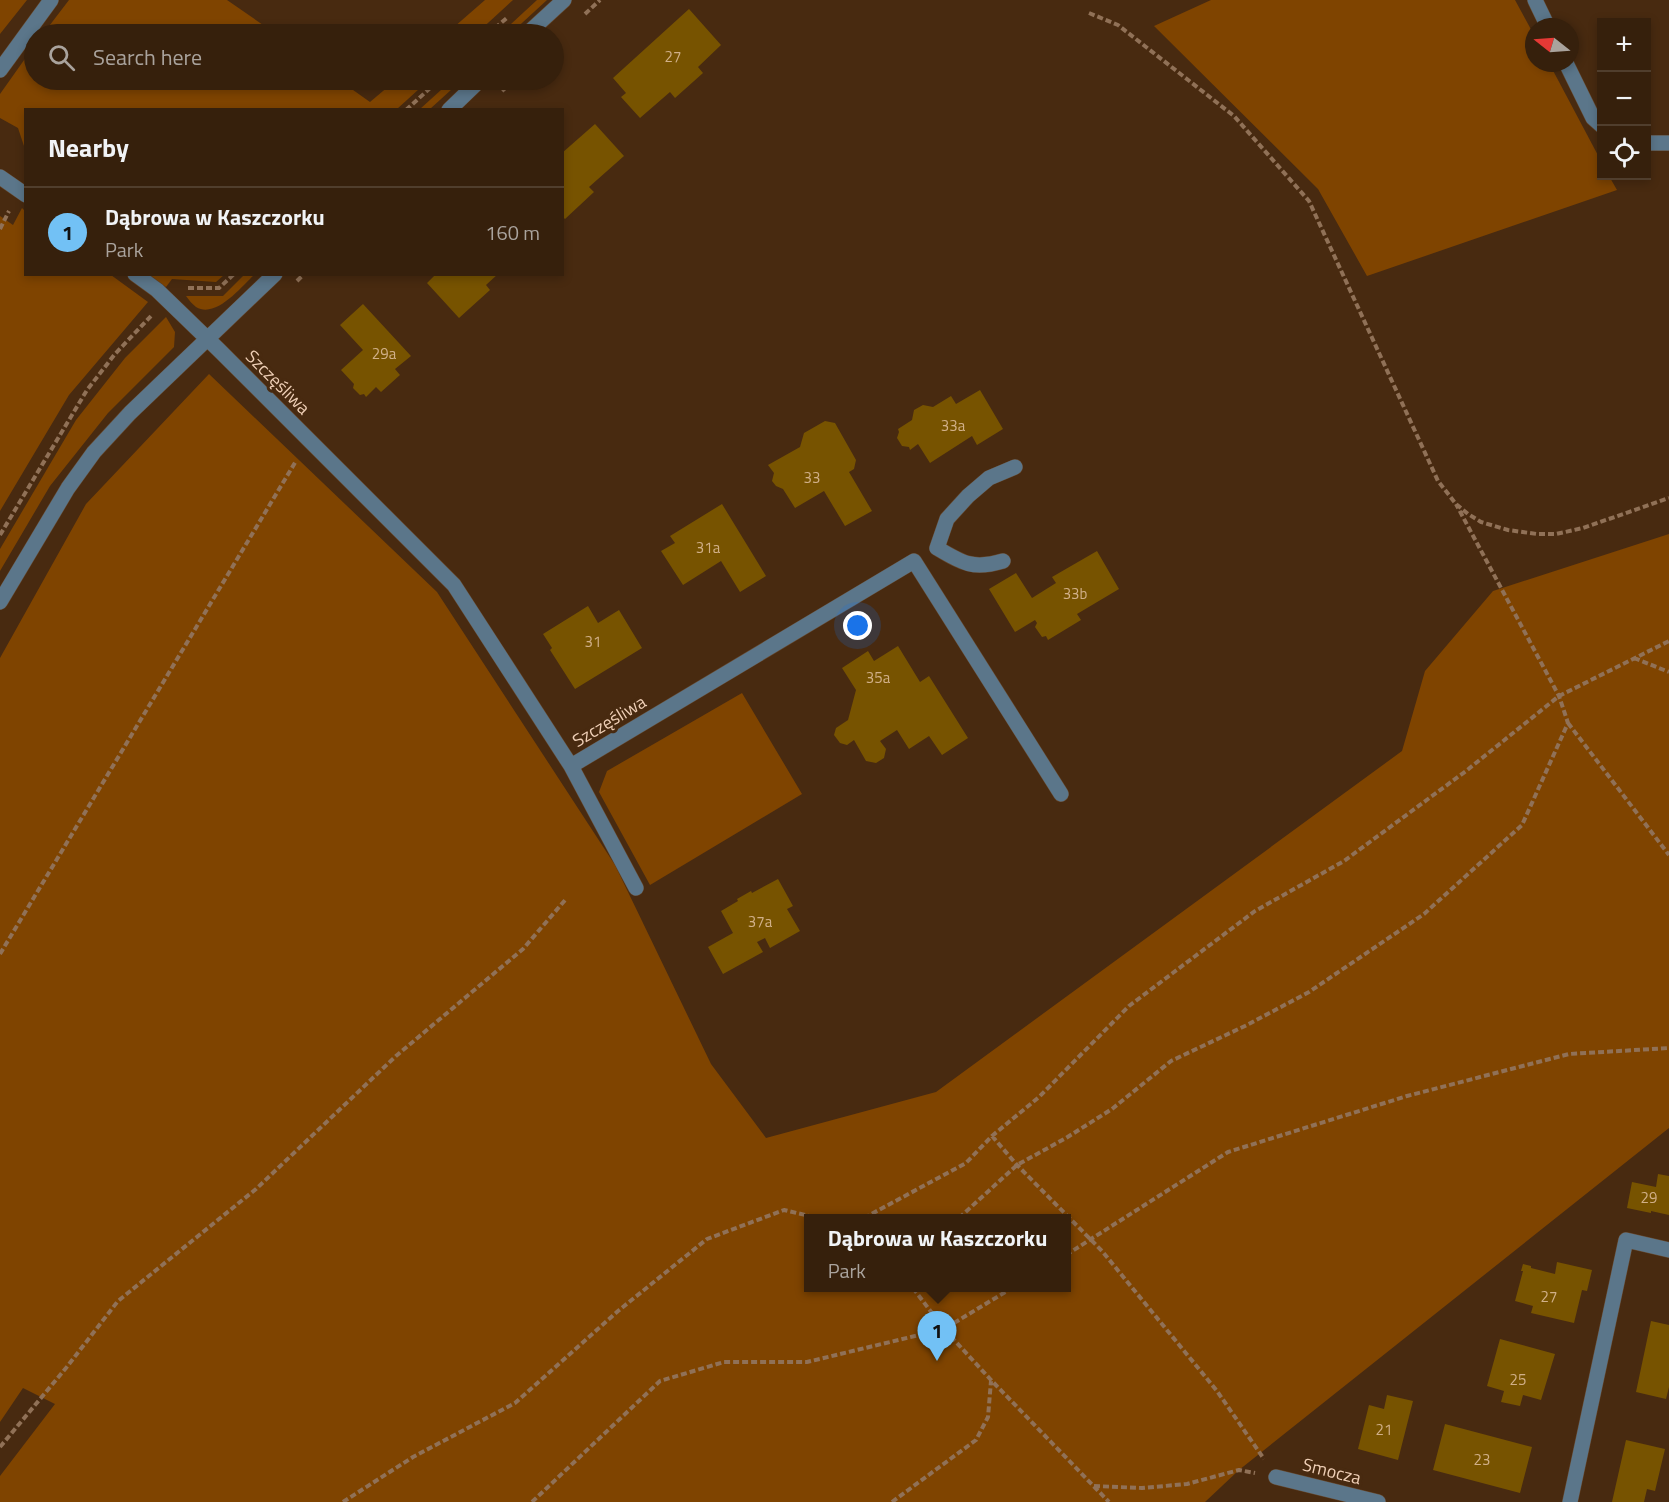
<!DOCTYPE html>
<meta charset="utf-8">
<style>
:root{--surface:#36200c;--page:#412d1a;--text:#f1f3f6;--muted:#aaa39d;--line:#503e2d;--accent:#72c1f5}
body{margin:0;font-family:"Titillium Web",sans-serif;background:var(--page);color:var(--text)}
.controls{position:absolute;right:18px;top:18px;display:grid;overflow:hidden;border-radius:0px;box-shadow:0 3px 9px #0003}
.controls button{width:54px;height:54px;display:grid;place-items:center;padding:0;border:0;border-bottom:2px solid var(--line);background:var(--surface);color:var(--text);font:30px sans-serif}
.compass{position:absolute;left:1525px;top:18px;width:54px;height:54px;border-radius:50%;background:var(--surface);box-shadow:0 3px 9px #0003;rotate:287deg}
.you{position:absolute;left:858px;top:626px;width:21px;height:21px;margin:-15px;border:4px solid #fff;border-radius:50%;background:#1a73e8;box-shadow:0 0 0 9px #1a73e833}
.badge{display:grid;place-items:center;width:39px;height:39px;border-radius:50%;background:var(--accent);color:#111;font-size:20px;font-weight:700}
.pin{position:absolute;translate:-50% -50px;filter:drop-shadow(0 2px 3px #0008)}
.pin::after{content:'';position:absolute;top:32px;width:21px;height:18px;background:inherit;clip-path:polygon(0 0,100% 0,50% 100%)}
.popup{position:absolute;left:804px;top:1214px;width:267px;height:78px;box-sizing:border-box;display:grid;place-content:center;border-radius:0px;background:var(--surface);filter:drop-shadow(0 2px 4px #0005);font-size:20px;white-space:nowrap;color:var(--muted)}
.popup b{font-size:22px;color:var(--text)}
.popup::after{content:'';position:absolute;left:50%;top:100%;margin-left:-12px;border:12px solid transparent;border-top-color:var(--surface)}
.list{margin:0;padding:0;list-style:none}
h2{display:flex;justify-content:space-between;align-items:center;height:78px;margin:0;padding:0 24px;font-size:26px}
h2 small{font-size:20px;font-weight:400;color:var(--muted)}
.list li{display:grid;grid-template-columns:39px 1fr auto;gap:18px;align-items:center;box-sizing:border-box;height:90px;padding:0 24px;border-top:2px solid var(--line)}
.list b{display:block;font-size:22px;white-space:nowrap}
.list p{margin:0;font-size:20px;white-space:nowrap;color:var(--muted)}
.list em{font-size:20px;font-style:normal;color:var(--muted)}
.icon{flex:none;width:33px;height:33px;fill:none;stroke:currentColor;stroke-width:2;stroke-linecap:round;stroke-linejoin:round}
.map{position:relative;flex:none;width:1669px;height:1502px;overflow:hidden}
.search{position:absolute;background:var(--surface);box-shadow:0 3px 9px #0003;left:24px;top:24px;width:540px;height:66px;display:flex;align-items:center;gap:15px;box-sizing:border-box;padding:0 21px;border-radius:33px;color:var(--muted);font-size:22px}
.panel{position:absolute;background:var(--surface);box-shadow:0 3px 9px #0003;left:24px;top:108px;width:540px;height:168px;border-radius:0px}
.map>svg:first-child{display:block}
.green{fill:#7f4400;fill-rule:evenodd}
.building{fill:#775300}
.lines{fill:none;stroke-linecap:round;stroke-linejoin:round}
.minor-casing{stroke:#66482e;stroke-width:16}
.path{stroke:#907157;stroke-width:4;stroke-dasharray:6 3;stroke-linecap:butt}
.minor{stroke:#5b768a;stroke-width:15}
.labels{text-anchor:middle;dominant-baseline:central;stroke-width:6;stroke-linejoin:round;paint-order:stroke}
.number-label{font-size:15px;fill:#d1b088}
.street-label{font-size:18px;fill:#efcfb6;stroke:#482a10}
</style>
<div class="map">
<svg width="1669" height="1502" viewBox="0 0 1669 1502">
<rect width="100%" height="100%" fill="#482a10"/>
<!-- green -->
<path class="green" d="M0,0H27L0,34Z
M69,0H227L276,34H43Z
M485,0H513L476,34H446Z
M537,0H547L510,34H500Z
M1211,0H1515L1534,35V63H1549L1601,161L1602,176H1609L1617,190L1367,276L1318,189L1154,26Z
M34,46V80H339L370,102L396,80H429L397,109L26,110L25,149L18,128L0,118V94Z
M452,80H462L430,109H420Z
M22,208L25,211L26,274L111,275L148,302L69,395L0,511V216L13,225Z
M150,275H224L216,282L172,279L166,287Z
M244,275H254C241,287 216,319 196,307C192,304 189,300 186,296H223Z
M166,317L175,332L174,347L108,413L50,486L0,571V549L76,420L125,358Z
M209,374L437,592L615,865L711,1064L766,1138L936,1092L1402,751L1425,671L1493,591L1669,534V1128L1239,1470L1205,1502H0V1476L55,1404L23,1388L0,1422V658L86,504ZM808,1218H1066V1288H808Z
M742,693L802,794L650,885L599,792L607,771Z"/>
<!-- building -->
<path class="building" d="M689,9L721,45L698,67L703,73L675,98L670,92L640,118L621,97L626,93L613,78Z
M595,124L624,156L589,187L594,192L565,219L562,216V153Z
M436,274H498L486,285L490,290L459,318L427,283Z
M363,304L411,356L395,369L400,375L381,392L376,387L366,397L364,394L360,395L353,388L354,384L341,370L363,350L340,325Z
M980,390L1003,429L977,445L972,436L930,463L918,444L910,450L909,447L902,446L897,438L899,432L898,429L912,420L914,410L923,405L933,407L951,396L956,404Z
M825,421L835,423L856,460L854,469L849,472L872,511L845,526L824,491L795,508L783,489L776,486L772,481L774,473L768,465L800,447L804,433Z
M722,504L766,576L740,592L721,561L683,585L661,551L675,543L670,536Z
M1097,551L1119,589L1077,614L1081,620L1048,640L1046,636L1042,637L1035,627L1037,623L1035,620L1015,632L989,589L1016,573L1032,598L1056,583L1052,577Z
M588,606L598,623L619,610L642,648L575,689L550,650L552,648L543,634Z
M898,646L920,682L929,676L968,738L942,755L929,736L909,749L897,730L880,741L886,749L884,758L876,763L866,761L854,740L847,745L840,743L834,735L836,728L848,720L856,690L842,668L868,651L874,661Z
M778,879L793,906L787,909L800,931L770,948L765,938L757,942L763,952L723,974L708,947L733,933L721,911L738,901L737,899L751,891L752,893Z
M1658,1174L1669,1176V1215L1651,1211V1213L1627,1208L1632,1182L1656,1187Z
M1557,1262L1592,1270L1587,1291L1582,1290L1574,1323L1531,1313L1533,1306L1515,1301L1523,1271H1521L1523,1264L1531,1266V1268L1555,1274Z
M1651,1321L1669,1325V1387L1666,1399L1636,1392Z
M1500,1339L1555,1354L1541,1400L1523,1395L1520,1406L1501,1402L1504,1391L1487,1386Z
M1387,1395L1413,1401L1398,1460L1358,1449L1369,1405L1384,1409Z
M1445,1424L1532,1447L1520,1493L1433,1470Z
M1626,1440L1665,1449L1655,1491L1647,1489L1644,1502H1612Z"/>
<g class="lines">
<!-- minor casing -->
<g class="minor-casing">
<path id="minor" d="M1535,0L1548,27
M527,34L564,0
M1566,63L1593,118L1602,126
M0,70L51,0
M449,110L480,80
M1646,143H1669
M0,177L26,195
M135,274L157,290L219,350L454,585L571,766L914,561L1061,794
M1003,561C973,570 962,563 937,548L947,519L968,496L989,478L1015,467
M0,602L68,488L94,452L130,413L275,274
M571,766L636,888
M1276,1477L1378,1502
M1570,1502L1626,1240L1669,1250"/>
</g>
<!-- path -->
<path class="path" d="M1089,13L1118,25L1234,116L1309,201L1438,481L1456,504L1468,514L1481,522L1508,530L1537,534H1556L1583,528L1669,498
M585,14L600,0
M488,34L508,17
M502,91L514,80
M406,110L439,80
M0,229L9,211
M297,281L304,274
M188,288H219L234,274
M0,535L87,390L115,354L151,316
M1634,658L1669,672
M1568,723L1669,855
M0,954L296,461
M992,1136L1017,1165L1102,1251L1217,1391L1264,1459
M864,1218L966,1163L992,1136L1039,1097L1129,1006L1255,911L1344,861L1466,771L1559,696L1669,641
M959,1218L1017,1165L1066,1138L1112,1109L1171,1061L1247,1025L1309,992L1424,914L1522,825L1568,723L1559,696L1456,504
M1066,1255L1228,1152L1407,1096L1569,1054L1669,1048
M913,1288L944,1329L1012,1288
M0,1447L66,1368L118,1301L256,1189L396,1056L523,949L566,899
M1094,1486L1142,1488L1187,1484L1239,1470L1255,1473
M343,1502L413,1457L515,1403L618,1311L707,1239L784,1210L818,1218
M532,1502L660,1381L724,1362H807L944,1329L991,1380L1109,1502
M892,1502L976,1440L988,1417L991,1381"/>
<!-- minor -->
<use href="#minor" class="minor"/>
</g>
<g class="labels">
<!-- number labels -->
<g class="number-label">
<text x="673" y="56">27</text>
<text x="384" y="353">29a</text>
<text x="953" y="425">33a</text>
<text x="812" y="477">33</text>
<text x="708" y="547">31a</text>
<text x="1075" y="593">33b</text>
<text x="593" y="641">31</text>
<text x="878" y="677">35a</text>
<text x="760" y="921">37a</text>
<text x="1649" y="1197">29</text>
<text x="1549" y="1296">27</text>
<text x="1518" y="1379">25</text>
<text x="1384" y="1429">21</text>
<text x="1482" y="1459">23</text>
</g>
<!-- street labels -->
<g class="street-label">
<text transform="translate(278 382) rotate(45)">Szczęśliwa</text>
<text transform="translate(609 721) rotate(-31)">Szczęśliwa</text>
<text transform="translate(1332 1471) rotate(14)">Smocza</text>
</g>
</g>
</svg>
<div class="controls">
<button>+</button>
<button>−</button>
<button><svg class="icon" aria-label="locate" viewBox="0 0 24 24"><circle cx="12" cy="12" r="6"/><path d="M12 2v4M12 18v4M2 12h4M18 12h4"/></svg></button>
</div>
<svg class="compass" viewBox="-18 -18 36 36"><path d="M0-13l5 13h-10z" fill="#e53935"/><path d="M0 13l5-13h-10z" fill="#aaa39d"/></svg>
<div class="you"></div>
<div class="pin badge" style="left:937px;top:1361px">1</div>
<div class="popup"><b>Dąbrowa w Kaszczorku</b>Park</div>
<div class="search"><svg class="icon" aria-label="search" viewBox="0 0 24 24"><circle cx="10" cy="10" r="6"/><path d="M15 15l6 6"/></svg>Search here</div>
<section class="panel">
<h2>Nearby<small></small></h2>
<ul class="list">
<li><span class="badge">1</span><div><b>Dąbrowa w Kaszczorku</b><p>Park</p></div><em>160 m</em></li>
</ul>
</section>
</div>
